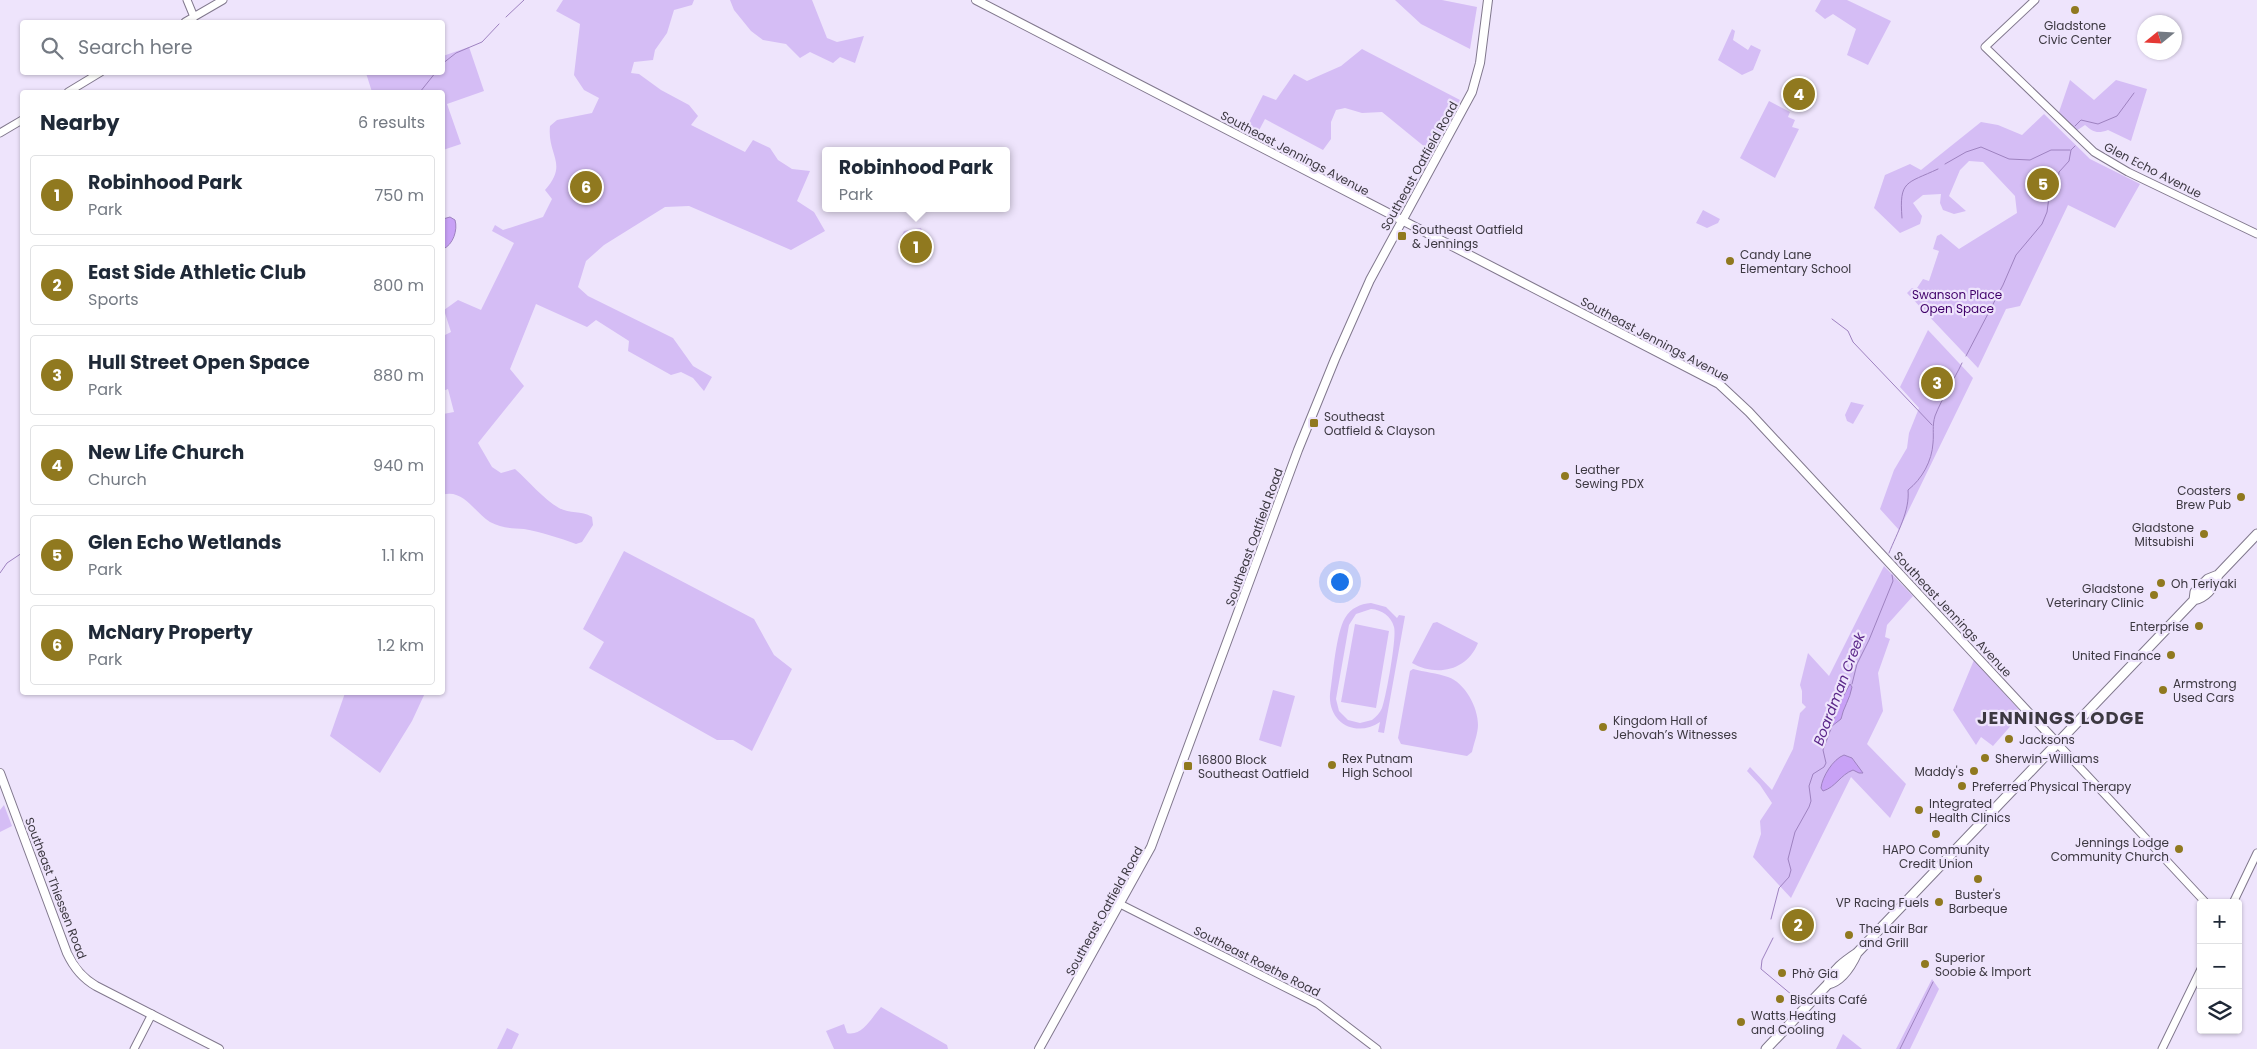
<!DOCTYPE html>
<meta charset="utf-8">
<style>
:root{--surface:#fff;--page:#f2f2f3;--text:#1f2937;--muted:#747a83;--line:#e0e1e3;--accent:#90791f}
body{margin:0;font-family:Poppins,sans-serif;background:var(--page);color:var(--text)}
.controls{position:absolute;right:15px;bottom:15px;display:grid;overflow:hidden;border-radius:5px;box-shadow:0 1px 4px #0004}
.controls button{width:45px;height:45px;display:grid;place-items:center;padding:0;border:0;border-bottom:1px solid var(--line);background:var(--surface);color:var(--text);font:25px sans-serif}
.compass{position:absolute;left:2137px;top:15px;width:45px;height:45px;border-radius:50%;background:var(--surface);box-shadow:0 1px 4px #0004;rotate:252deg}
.you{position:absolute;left:1339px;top:581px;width:18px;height:18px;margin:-12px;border:4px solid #fff;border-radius:50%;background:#1a73e8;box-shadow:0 0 0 8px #1a73e833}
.badge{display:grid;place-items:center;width:32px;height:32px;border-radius:50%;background:var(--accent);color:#fff;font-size:16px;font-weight:700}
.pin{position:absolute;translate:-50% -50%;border:2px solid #fff;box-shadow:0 1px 5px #0006}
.popup{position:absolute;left:822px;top:147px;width:188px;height:65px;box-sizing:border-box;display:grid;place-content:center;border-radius:5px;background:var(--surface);filter:drop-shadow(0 1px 4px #0005);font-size:16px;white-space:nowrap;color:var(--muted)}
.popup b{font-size:19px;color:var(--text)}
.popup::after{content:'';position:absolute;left:50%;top:100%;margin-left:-10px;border:10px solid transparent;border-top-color:var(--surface)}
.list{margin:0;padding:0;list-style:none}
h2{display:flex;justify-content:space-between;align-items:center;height:65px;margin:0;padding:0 20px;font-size:21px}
h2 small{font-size:16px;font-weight:400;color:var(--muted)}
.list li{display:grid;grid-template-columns:32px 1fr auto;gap:15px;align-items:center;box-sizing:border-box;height:80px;margin:0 10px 10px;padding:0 10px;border:1px solid var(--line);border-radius:5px}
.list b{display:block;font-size:19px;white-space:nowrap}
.list p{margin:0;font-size:16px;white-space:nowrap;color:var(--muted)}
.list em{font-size:16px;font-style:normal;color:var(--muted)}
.icon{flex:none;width:28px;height:28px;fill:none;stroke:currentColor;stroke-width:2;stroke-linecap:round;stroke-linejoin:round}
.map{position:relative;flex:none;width:2257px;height:1049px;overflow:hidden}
.search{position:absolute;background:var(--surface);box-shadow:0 1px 4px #0004;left:20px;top:20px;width:425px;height:55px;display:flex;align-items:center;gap:12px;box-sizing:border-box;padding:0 18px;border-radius:5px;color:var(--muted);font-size:19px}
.panel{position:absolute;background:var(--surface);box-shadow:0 1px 4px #0004;left:20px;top:90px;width:425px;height:605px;border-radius:5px}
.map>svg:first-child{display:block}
.green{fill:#d5bdf5;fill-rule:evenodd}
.water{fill:#c8a1f6;stroke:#9e82c0}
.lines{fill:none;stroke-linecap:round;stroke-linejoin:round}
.stream{stroke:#9e82c0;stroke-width:1}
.tertiary-casing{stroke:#81788d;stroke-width:9}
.secondary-casing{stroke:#81788d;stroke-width:10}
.primary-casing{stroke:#81788d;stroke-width:11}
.tertiary{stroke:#fff;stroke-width:7}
.secondary{stroke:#fff;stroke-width:8}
.primary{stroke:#fff;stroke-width:9}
.poi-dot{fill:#90791f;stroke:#eee4fc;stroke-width:2}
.labels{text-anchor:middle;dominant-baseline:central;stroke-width:4.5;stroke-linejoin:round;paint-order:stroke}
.poi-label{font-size:12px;fill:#3c3841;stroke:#eee4fc;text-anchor:start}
.street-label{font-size:12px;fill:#3c3841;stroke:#eee4fc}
.park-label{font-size:12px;fill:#40006a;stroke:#eee4fc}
.water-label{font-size:14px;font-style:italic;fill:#5b2789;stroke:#eee4fc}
.district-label{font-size:18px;font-weight:bold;letter-spacing:1px;fill:#3c3841;stroke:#eee4fc}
</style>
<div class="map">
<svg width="2257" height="1049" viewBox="0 0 2257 1049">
<rect width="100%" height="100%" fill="#eee4fc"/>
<!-- green -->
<path class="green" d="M563,0H694L692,5L674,10L667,33L655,50L653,60L634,62L631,73L639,74L661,90L689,105L698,116L691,125L745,152L753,140L770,148L778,160L792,169L810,171L797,201L814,212L825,231L791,250L689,206L665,207L604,245L586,261L578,287L588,296L673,338L693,366L712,377L704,391L693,378L681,372L671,375L628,351L629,341L596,320L587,327L536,304L510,369L524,386L478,443L492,467L501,473L515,469C529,481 543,499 559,508C570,514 581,510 592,517L593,525L582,542L576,544C560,538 541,532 524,529C511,528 501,528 490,522C474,512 463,488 442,495L443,414L454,412L448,389L443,391V336L451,332L444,310L458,300L481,310L514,243L492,231L495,225L503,230L543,217L552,199L545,190C569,163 547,156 550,126L557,120L592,113L599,98L584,90L574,75L580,24L556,11Z
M730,0H812L827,38L837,42L864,36L855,63L840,57L833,63L810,52L800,58L786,44L763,40L751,31L734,10Z
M1395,0H1442L1477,7L1470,49L1421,24Z
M1821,0H1847L1891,21L1868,65L1847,55L1856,29L1833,14L1825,19L1815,11Z
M1732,29L1735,31L1733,40L1748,50L1751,45L1761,50L1753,70L1742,75L1718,60Z
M469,47L484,91L447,104L461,144L443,150L442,92H372L366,73L442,72L443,56Z
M1362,49L1460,100L1431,152L1382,112L1362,113L1345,108L1336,110L1331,122V139L1323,150L1265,119L1255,138L1244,132L1263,95L1276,100L1294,74L1307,81L1341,66Z
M2070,80L2094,100L2116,80L2147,89L2131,141L2108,130C2097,134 2093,132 2085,125L2076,131L2063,120V117L2059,112Z
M1769,101L1790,112L1788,117L1795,120L1792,127L1799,129L1775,178L1740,158Z
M2044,114L2090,159L2140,184L2115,228L2068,205L2020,306L2006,309L1978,368L1907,293L1912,288H1917L1923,279L1929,281L1939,251L1933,249L1937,236L1941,234L1959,249L2017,213L2015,196L1983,162L1969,161L1960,170L1949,196L1966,211L1954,214L1943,210L1940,203L1941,194L1923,195L1913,203L1922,216L1920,224L1900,233L1874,208L1885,175L1910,164L1921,170L1981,122L1998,125L2022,135Z
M1703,210L1720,219L1718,223L1707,228L1696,223Z
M921,228L931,253L920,260L898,243L904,231Z
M1928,330L1973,378L1899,530L1880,509L1894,470L1907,448L1909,433L1919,408L1900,387Z
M1851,402L1864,405L1853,424L1847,421L1845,415Z
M624,551L754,619L774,655L792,669L752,751L733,740H717L589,668L604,642L583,629Z
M1884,566L1913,596L1887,625L1885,637L1890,639L1878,673L1883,711L1867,744L1906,784L1890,818L1851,777L1791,898L1753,857L1761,834L1760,821L1772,803L1760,785L1747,771L1750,767L1772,790L1793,749L1800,713L1806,707L1802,703V691L1800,685L1808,653L1829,676Z
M1371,603L1386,607L1397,618L1399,615L1405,616L1384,733L1378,732L1380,722C1356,738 1328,723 1330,694C1333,675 1336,633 1345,618C1351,608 1360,604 1371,603ZM1371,609C1382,610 1391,616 1394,627C1397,637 1386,697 1382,708C1380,713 1376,717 1372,720L1360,723L1348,720L1339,711L1336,699L1349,625L1356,614Z
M1437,622L1478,643C1467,671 1436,677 1412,663L1433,623Z
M1355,624L1389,631L1376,708L1341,702Z
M1974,660L2022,713L1993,746L1981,737L1976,745L1953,710Z
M1413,669C1424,672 1437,673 1448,677C1465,683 1478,707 1478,725C1478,733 1474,743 1472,752L1467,756L1401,744L1398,738L1410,671Z
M1273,690L1295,696L1281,747L1259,740Z
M345,693H425L412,721L380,773L330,736Z
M4,805L12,826L0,832V810Z
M1932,979L1939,989L1910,1049H1896Z
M881,1007L947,1045L948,1049H834L826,1031L844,1024L847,1033C862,1037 872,1017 881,1007Z
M507,1028L519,1034L512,1049H497Z
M1843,1034L1862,1049H1836Z"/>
<!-- water -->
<path class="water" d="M450,217L455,220C458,230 453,245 443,249V219Z
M1850,684L1852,687C1850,699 1843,708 1841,719L1832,726L1839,704Z
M1844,755L1852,758L1863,773H1859L1853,770C1840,775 1836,787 1823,791L1821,788C1822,777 1833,759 1844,755Z"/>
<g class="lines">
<!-- stream -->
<path class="stream" d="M506,17L524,0
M442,64L456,53L482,42L499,24
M420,92L436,72
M2075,126L2081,120L2098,124L2117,116L2134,93
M1945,164L1966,152L1981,147L2009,159L2030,160L2051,150H2070
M1902,218C1899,180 1906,184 1938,169
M1832,319L1848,331L1853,342L1932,425
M1966,356L2003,285L2016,255L2042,224L2047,212L2049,197L2057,187L2059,172L2069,161L2071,150L2075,146
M1889,553C1897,533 1910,511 1908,490C1922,479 1932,461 1933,443C1934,433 1932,426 1935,416C1942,398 1954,380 1962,363
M0,573L7,563L22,553
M1852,684L1857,664L1869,640L1893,581L1892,575
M1771,919L1779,888L1789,877L1791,870L1788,859L1795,832L1809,807L1811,801L1809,786L1813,774L1824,767L1826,763L1823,750L1832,726
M1773,938L1762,960L1761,969L1798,1000
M1900,1049L1933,982"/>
<!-- tertiary casing -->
<g class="tertiary-casing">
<path id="tertiary" d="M187,0L194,17
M2035,0L1985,47L2094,152L2128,172L2257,234
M185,22L223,0
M68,92L101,72
M0,133L22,120
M2057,743L2206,903
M2233,903L2257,853
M1120,904L1318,1004L1377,1049
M134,1049L152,1014
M2162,1049L2201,969"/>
</g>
<!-- secondary casing -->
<g class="secondary-casing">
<path id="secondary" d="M976,0L1719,384L1749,412L2057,743
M0,773L67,953C74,968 82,978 96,986L219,1049
M1039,1049L1151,847L1298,450L1335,359L1370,280L1472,92L1480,63L1488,0"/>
</g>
<!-- primary casing -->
<g class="primary-casing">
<path id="primary" d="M2194,600C2206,597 2214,587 2218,575
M1828,984C1842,981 1851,966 1857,953
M1766,1049L1828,984C1832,970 1845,961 1857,953L2194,600L2195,592L2208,579L2218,575L2257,534"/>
</g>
<!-- tertiary -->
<use href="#tertiary" class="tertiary"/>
<!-- secondary -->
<use href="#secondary" class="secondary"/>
<!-- primary -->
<use href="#primary" class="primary"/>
</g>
<!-- markers -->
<g class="poi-dot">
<circle cx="2075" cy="10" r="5"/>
<rect x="1397" y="231" width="10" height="10" rx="2.5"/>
<circle cx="1730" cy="261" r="5"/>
<rect x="1309" y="418" width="10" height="10" rx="2.5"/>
<circle cx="1565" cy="476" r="5"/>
<circle cx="2241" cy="497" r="5"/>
<circle cx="2204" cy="534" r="5"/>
<circle cx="2161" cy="583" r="5"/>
<circle cx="2154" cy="595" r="5"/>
<circle cx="2199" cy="626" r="5"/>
<circle cx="2171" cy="655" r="5"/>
<circle cx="2163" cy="690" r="5"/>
<circle cx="1603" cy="727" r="5"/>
<circle cx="2009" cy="739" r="5"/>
<circle cx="1985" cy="758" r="5"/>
<circle cx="1332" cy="765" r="5"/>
<rect x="1183" y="761" width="10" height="10" rx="2.5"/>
<circle cx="1974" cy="771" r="5"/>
<circle cx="1962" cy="786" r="5"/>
<circle cx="1919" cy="810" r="5"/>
<circle cx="1936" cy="834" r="5"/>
<circle cx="2179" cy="849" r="5"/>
<circle cx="1978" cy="879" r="5"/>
<circle cx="1939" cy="902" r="5"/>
<circle cx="1849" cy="935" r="5"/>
<circle cx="1925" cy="964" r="5"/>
<circle cx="1782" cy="973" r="5"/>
<circle cx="1780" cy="999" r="5"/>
<circle cx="1741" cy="1022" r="5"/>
</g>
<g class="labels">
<!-- poi labels -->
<g class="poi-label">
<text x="2075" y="25" text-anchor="middle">Gladstone<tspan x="2075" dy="14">Civic Center</tspan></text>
<text x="1412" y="229">Southeast Oatfield<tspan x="1412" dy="14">&amp; Jennings</tspan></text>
<text x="1740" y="254">Candy Lane<tspan x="1740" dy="14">Elementary School</tspan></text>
<text x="1324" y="416">Southeast<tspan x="1324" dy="14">Oatfield &amp; Clayson</tspan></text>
<text x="1575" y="469">Leather<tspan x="1575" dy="14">Sewing PDX</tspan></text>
<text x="2231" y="490" text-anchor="end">Coasters<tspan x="2231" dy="14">Brew Pub</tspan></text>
<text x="2194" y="527" text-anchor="end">Gladstone<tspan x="2194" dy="14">Mitsubishi</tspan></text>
<text x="2171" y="583">Oh Teriyaki</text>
<text x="2144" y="588" text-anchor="end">Gladstone<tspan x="2144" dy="14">Veterinary Clinic</tspan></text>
<text x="2189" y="626" text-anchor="end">Enterprise</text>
<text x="2161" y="655" text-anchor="end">United Finance</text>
<text x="2173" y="683">Armstrong<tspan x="2173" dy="14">Used Cars</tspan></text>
<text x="1613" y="720">Kingdom Hall of<tspan x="1613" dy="14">Jehovah’s Witnesses</tspan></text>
<text x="2019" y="739">Jacksons</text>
<text x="1342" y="758">Rex Putnam<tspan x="1342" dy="14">High School</tspan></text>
<text x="1995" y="758">Sherwin-Williams</text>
<text x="1198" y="759">16800 Block<tspan x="1198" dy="14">Southeast Oatfield</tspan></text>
<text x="1964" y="771" text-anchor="end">Maddy's</text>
<text x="1972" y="786">Preferred Physical Therapy</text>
<text x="1929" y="803">Integrated<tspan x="1929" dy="14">Health Clinics</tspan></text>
<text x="2169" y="842" text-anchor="end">Jennings Lodge<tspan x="2169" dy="14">Community Church</tspan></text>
<text x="1936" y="849" text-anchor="middle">HAPO Community<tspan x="1936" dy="14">Credit Union</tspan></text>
<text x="1978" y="894" text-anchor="middle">Buster's<tspan x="1978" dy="14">Barbeque</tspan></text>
<text x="1929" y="902" text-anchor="end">VP Racing Fuels</text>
<text x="1859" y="928">The Lair Bar<tspan x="1859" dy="14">and Grill</tspan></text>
<text x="1935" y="957">Superior<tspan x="1935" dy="14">Soobie &amp; Import</tspan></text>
<text x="1792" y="973">Phở Gia</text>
<text x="1790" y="999">Biscuits Café</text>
<text x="1751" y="1015">Watts Heating<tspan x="1751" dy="14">and Cooling</tspan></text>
</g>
<!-- street labels -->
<g class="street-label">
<text transform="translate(1295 153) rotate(28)">Southeast Jennings Avenue</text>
<text transform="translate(1419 166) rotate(-61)">Southeast Oatfield Road</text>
<text transform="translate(2153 170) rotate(27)">Glen Echo Avenue</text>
<text transform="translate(1655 339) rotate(28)">Southeast Jennings Avenue</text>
<text transform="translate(1254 537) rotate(-70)">Southeast Oatfield Road</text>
<text transform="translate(1953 614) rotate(47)">Southeast Jennings Avenue</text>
<text transform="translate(56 888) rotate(69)">Southeast Thiessen Road</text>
<text transform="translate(1104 911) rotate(-61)">Southeast Oatfield Road</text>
<text transform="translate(1257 961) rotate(27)">Southeast Roethe Road</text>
</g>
<!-- park labels -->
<g class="park-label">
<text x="1957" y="294">Swanson Place<tspan x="1957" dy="14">Open Space</tspan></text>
</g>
<!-- water labels -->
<g class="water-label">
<text transform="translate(1839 689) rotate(-69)">Boardman Creek</text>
</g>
<!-- district labels -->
<g class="district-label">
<text x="2061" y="717">JENNINGS LODGE</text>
</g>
</g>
</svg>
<div class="controls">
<button>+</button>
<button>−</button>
<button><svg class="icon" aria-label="layers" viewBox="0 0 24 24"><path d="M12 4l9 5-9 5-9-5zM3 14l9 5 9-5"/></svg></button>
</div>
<svg class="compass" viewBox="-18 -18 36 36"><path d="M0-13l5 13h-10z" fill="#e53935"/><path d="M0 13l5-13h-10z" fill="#747a83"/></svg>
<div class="you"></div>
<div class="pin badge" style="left:916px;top:247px">1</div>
<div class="popup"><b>Robinhood Park</b>Park</div>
<div class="pin badge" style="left:1798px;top:925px">2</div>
<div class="pin badge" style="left:1937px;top:383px">3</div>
<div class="pin badge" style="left:1799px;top:94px">4</div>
<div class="pin badge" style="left:2043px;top:184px">5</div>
<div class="pin badge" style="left:586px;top:187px">6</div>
<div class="search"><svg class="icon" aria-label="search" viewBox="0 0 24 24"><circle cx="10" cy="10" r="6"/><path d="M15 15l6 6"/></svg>Search here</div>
<section class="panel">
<h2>Nearby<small>6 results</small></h2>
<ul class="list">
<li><span class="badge">1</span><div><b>Robinhood Park</b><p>Park</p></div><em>750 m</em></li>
<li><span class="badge">2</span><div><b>East Side Athletic Club</b><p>Sports</p></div><em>800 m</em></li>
<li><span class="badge">3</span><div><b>Hull Street Open Space</b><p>Park</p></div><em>880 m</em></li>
<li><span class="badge">4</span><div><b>New Life Church</b><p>Church</p></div><em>940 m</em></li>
<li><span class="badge">5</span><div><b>Glen Echo Wetlands</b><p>Park</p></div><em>1.1 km</em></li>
<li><span class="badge">6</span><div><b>McNary Property</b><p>Park</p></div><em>1.2 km</em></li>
</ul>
</section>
</div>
